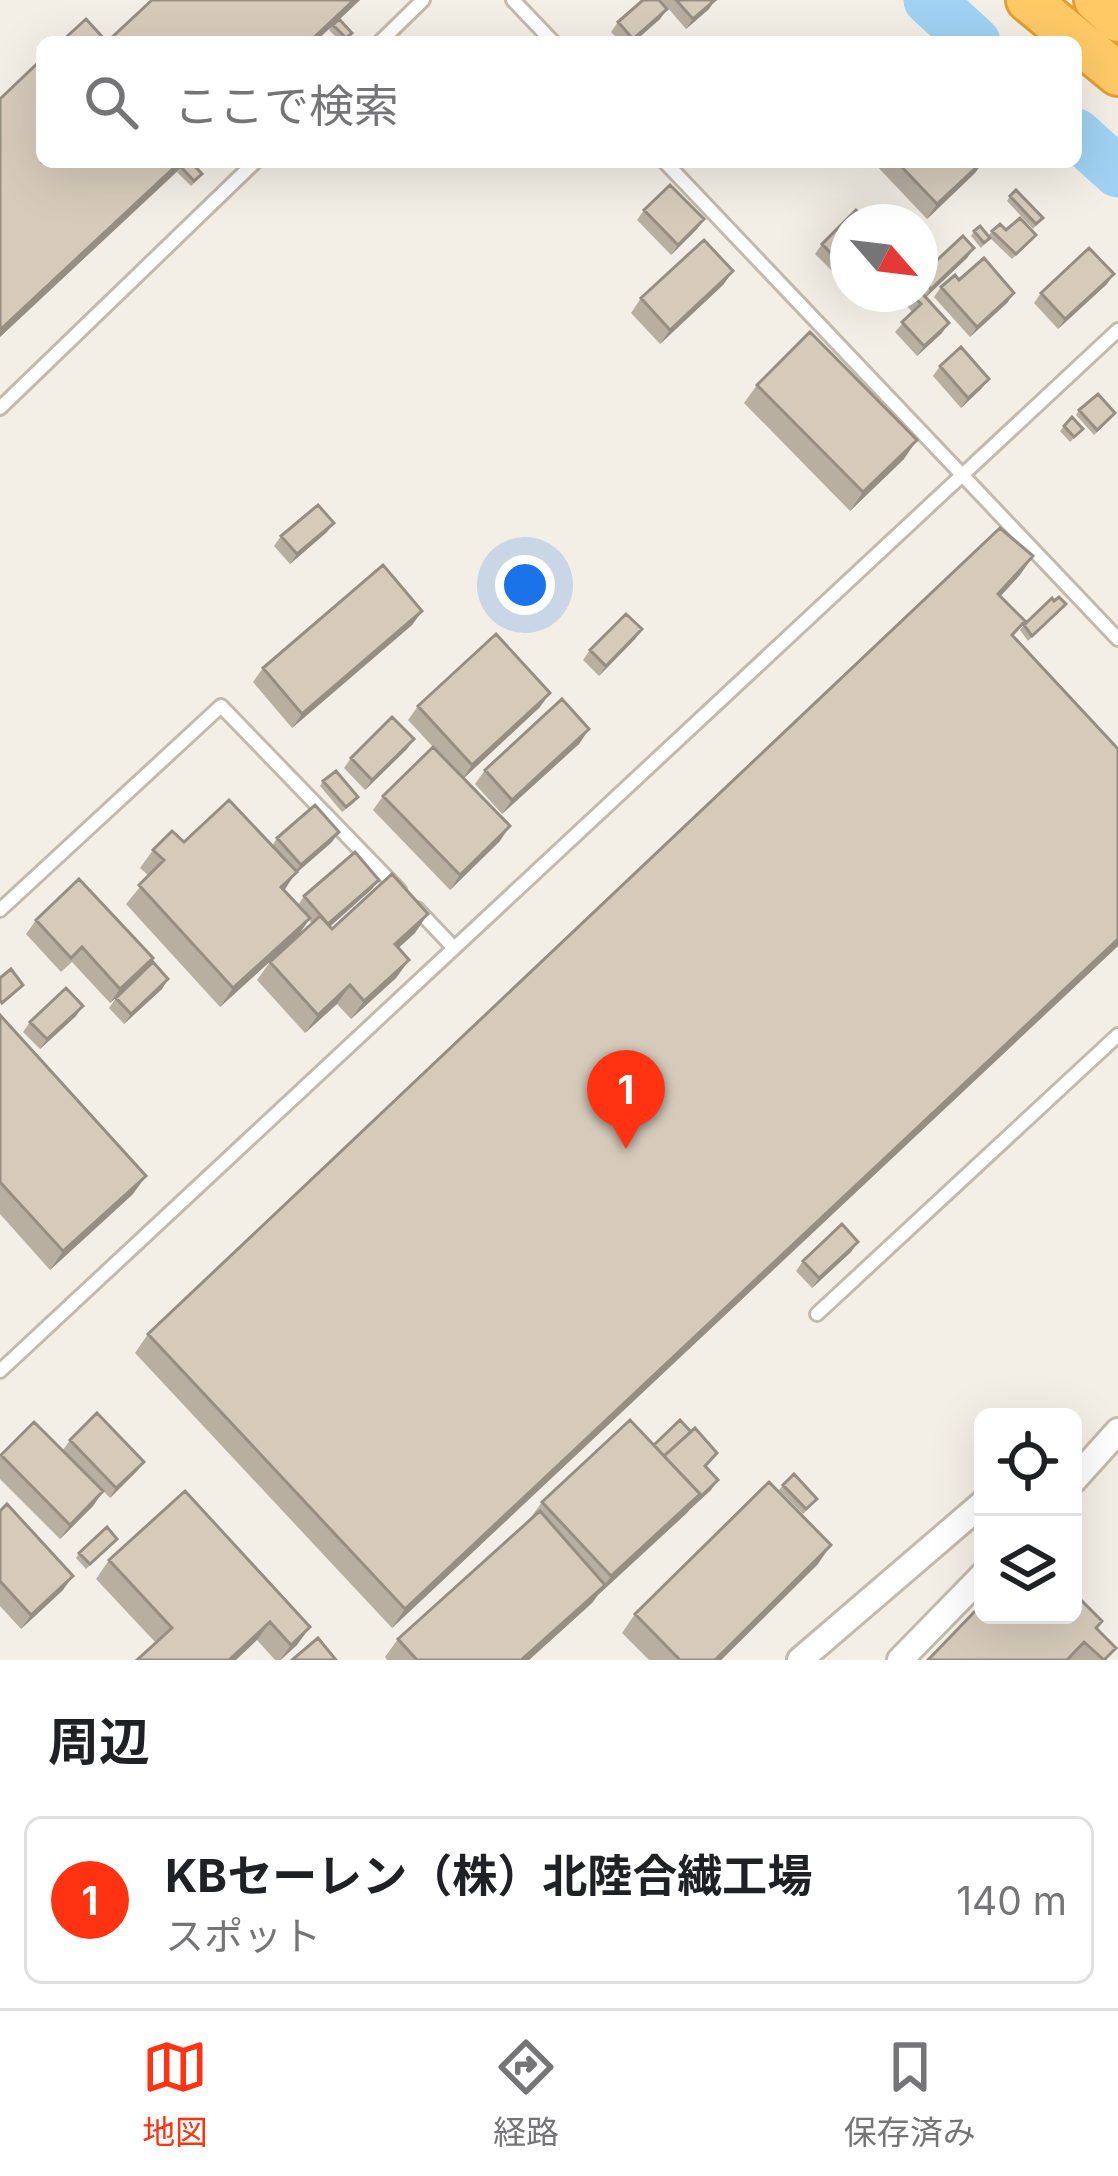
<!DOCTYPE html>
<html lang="ja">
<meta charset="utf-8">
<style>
:root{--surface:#fff;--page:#f6f6f6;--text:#202124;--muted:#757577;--line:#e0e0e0;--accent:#ff3212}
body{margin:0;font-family:Inter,"Noto Sans JP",sans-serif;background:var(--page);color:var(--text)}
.controls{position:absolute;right:36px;bottom:36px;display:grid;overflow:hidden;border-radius:18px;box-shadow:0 12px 48px #0002}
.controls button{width:108px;height:108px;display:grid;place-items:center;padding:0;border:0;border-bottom:3px solid var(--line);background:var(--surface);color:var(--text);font:60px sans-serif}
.compass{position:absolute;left:830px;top:204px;width:108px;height:108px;border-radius:50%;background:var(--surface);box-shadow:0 12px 48px #0002;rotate:118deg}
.you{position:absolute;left:525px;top:585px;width:42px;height:42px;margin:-30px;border:9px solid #fff;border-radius:50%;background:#1a73e8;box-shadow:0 0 0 18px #1a73e833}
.badge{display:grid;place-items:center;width:78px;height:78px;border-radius:50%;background:var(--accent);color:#fff;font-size:39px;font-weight:700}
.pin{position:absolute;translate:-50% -99px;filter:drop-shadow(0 3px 6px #0008)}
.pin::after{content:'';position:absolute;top:63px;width:42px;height:36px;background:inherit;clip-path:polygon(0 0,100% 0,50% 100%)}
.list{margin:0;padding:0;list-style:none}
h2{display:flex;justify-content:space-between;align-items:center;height:156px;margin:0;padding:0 48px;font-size:51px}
h2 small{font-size:39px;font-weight:400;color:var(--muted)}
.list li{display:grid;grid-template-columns:78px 1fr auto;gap:36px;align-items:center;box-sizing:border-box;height:168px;margin:0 24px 24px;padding:0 24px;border:3px solid var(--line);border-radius:18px}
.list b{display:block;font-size:45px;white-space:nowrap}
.list p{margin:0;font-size:39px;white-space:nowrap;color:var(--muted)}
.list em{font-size:39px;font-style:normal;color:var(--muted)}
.icon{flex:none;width:66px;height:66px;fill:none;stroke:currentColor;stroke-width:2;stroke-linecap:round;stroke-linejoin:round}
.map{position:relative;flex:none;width:1118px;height:1660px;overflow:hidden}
.search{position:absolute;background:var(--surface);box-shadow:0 12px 48px #0002;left:36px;right:36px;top:36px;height:132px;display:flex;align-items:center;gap:30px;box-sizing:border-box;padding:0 42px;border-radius:18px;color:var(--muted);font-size:45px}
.sheet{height:348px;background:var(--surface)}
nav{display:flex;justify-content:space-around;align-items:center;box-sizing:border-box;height:168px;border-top:3px solid var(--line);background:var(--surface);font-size:33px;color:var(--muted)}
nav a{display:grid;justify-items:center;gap:6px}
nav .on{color:var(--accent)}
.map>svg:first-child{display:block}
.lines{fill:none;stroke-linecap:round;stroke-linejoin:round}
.river{stroke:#a0d2f3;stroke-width:51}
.lane-casing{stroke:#c2baab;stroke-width:18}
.street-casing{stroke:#c2baab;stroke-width:30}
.highway-casing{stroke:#e39f31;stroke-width:48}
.lane{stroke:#fff;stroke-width:12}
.street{stroke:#fff;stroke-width:24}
.highway{stroke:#ffca66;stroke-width:42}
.wall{fill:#b8afa1}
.shaded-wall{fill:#968e83}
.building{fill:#d6cbbb;stroke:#968e83;stroke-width:3}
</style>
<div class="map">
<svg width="1118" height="1660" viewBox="0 0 1118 1660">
<rect width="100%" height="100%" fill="#f4efe6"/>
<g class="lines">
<!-- river -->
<path class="river" d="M929,0L975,42
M1076,134L1118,172"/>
<!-- lane casing -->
<g class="lane-casing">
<path id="lane" d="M513,0L553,42
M380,42L423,0
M665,162L1118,639
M0,408L255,162
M417,909L454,948
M0,910L221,706L399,890
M817,1314L1118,1035
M0,1371L1118,330"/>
</g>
<!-- street casing -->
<g class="street-casing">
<path id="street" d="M1073,1481L1118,1431
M800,1660L983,1503
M900,1660L983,1575"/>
</g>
<!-- highway casing -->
<g class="highway-casing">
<path id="highway" d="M1028,0L1118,74
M1096,0L1118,20"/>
</g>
<!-- lane -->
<use href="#lane" class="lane"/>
<!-- street -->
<use href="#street" class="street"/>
<!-- highway -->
<use href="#highway" class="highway"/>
</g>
<!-- wall -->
<path class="wall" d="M152,0H360L340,19L349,37L344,42H341L329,30L331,27L315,42H107Z
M661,0H715L709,9L686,29Z
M667,9L660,19L634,42H620L611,32L618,22Z
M0,99L191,162L198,179L191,186L177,172L180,169L0,337Z
M873,162H983L975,173L927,219Z
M1010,196L1043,218L1033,229L1007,201Z
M644,210L704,219L697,229L671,255L637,220Z
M848,222V287L815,254L822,244Z
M1006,230L1032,240L1012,259L990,238L981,248L971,236L974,231L988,236L992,231Z
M974,248L967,258L926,297L942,333L917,356L895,332L912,312L907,306L917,294H920V276Z
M733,271L723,285L660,344L631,313L641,298Z
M959,280L1014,293L1007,303L970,337L934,297L941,287Z
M1107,284L1058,329L1034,303L1041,293Z
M940,366L982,388L961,408L933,376Z
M757,385L904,459L850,511L744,403Z
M1079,410L1112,418L1094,435L1076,415Z
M1064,426L1083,429L1070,442L1060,431Z
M327,532L290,564L274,546L281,536Z
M1020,575L1000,596L1014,637L1118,749V946L392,1628L135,1353L148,1334Z
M1054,601L1066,604L1028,641L1020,630L1024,625Z
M422,611L412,625L292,728L253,682L263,668Z
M642,629L635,639L599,676L583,660L590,650Z
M418,706L540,707L463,778L500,841L450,890L373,810L383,796L433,747L408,720Z
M589,729L579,744L502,814L475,784L485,770Z
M407,749L365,790L344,768L351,758Z
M323,781L355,802L342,812L320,786Z
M277,838L332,842L294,875L284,890L298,905L304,896L379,880L372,889L330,927L332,929L415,933L398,948L409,960L396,978L351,1019L337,1004L305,1033L257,980L270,962L312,923L309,920L297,937L220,1007L126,904L149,876L140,868L153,850L184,842L272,846Z
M36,920L153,958L143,972L168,979L162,989L124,1024L109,1008L116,998L110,1003L72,962L61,972L26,934Z
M0,1015L133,1194L50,1270L0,1214Z
M76,1016L40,1049L23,1032L30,1022Z
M851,1252L812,1288L796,1271L803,1261Z
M34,1422L103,1491L93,1506L60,1539L0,1479V1457Z
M691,1432L717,1453L706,1467L711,1490L598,1595L592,1603L529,1660H387L385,1657L398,1639L529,1520L542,1502L654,1445Z
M70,1440L144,1462L137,1471L110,1498L63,1450Z
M783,1485L813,1504L803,1514L779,1490Z
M185,1491L297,1645L281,1660H275L257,1640L156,1643L96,1579L109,1560Z
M0,1511L63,1590L21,1629L0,1606Z
M117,1539L86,1569L76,1558L79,1553Z
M818,1564L721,1660H649L622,1633L635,1614Z
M1102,1621L1097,1629L1107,1660H928Z"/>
<!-- shaded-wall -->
<path class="shaded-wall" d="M354,0H360L315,42H309Z
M715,0L709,9L686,29L693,19Z
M667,9L660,19L634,42H631Z
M180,162H187L0,337V330Z
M983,162L975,173L927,219L937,204Z
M704,219L697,229L671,255L678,245Z
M974,248L967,258L924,299L931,289Z
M733,271L723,285L660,344L670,330Z
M1114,274L1107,284L1058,329L1065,319Z
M1014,293L1007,303L970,337L977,327Z
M949,323L942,333L917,356L924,346Z
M989,379L982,388L961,408L968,398Z
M917,440L904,459L850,511L863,492Z
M334,523L327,532L290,564L297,554Z
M1033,556L1020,575L985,613L998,594Z
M422,611L412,625L292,728L302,714Z
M642,629L635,639L599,676L606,666Z
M550,693L540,707L462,780L472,765Z
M589,729L579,744L502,814L512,800Z
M414,739L407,749L365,790L372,780Z
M510,826L500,841L450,890L460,875Z
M339,832L332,842L294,875L284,891L281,887L301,865Z
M379,880L372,889L321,934L328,924Z
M428,914L415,933L382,963L395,944Z
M310,918L297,937L220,1007L233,988Z
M1118,939V946L392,1628L405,1609Z
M153,958L143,973L110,1003L120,989Z
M409,960L396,978L351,1019L364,1001Z
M168,979L162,989L124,1024L131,1014Z
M350,985L337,1004L305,1033L318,1015Z
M83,1006L76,1016L40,1049L47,1039Z
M146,1176L133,1194L50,1270L63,1251Z
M858,1242L851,1252L812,1288L819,1278Z
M144,1462L137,1471L110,1498L116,1488Z
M718,1480L711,1490L688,1511L695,1502Z
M103,1491L93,1506L60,1539L70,1525Z
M700,1494L687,1513L598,1595L611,1576Z
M831,1545L818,1564L721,1660H715Z
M73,1576L63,1590L21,1629L31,1615Z
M605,1585L592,1603L529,1660H521Z
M270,1622L257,1640L236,1660H229Z
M310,1627L297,1645L280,1660L291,1645Z"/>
<!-- building -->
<path class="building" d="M152,0H354L309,42H107Z
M643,0H659L667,9L633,39L618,22Z
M676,0H715L693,19Z
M86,19L107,42H61Z
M339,19L352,33L346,38L333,25Z
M42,59V162H180L0,330V99Z
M187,162H191L202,174L194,181L181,167Z
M897,162H982L937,204Z
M670,185L704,219L678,245L644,210Z
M1016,190L1043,218L1036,224L1010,196Z
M856,210L869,222H848V271L822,244Z
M1020,218L1036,235L1016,254L992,231L1000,224L1006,230Z
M980,226L990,238L984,243L974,231Z
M963,236L974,248L931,289L920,276Z
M704,240L733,271L670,330L641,298Z
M1089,248L1114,274L1065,319L1041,293Z
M984,258L1014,293L977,327L941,287L955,275L959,280Z
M920,291L949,323L924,346L902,322L921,304L914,297L920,294Z
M810,332L917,440L863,492L757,385Z
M961,347L989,379L968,398L940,366Z
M1098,394L1115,413L1097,430L1079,410Z
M1072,417L1083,429L1074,437L1064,426Z
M318,505L334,523L297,554L281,536Z
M1000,528L1033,556L998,594L1025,621L1012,635L1118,749V939L405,1609L148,1334Z
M383,565L422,611L302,714L263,668Z
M1059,597L1066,604L1032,636L1024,625L1052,598L1054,601Z
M626,614L642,629L606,666L590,650Z
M496,634L550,693L472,765L418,706Z
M562,699L589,729L512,800L485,770Z
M392,717L414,739L372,780L351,758Z
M433,747L510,826L460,875L383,796Z
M336,771L358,797L346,807L323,781Z
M229,800L297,872L281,887L310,918L233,988L139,885L164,860L153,850L172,831L184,842Z
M315,805L339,832L301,865L277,838Z
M355,852L379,880L328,924L304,896Z
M392,874L428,914L395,944L409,960L364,1001L350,985L318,1015L270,962L320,916L332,929Z
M79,879L153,958L120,989L82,947L71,958L36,920Z
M153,962L168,979L131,1014L116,998Z
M11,969L23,985L2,1003L0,1000V978Z
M66,988L83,1006L47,1039L30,1022Z
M0,1015L146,1176L63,1251L0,1182Z
M842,1224L858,1242L819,1278L803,1261Z
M97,1413L144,1462L116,1488L70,1440Z
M630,1420L700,1494L611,1576L542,1502Z
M680,1420L691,1432L664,1456L654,1445Z
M34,1422L103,1491L70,1525L1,1455Z
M695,1428L717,1453L705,1466L718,1480L695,1502L700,1494L664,1456Z
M794,1474L817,1499L806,1509L783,1485Z
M769,1482L831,1545L715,1660H680L635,1614Z
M185,1491L310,1627L291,1645L270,1622L229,1660H137L172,1628L109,1560Z
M7,1504L73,1576L31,1615L0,1581V1511Z
M540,1511L605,1585L521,1660H417L398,1639Z
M107,1527L117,1539L90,1564L79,1553Z
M1073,1592L1102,1621L1096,1628L1116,1648L1104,1660L1084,1642L1067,1660H928L983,1603V1615H1073Z
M318,1638L336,1660H292Z"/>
</svg>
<div class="controls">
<button><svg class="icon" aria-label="locate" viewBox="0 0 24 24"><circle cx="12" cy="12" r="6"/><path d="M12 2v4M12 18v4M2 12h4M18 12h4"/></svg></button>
<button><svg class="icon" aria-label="layers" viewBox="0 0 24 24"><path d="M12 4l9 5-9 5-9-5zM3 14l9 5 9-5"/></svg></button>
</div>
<svg class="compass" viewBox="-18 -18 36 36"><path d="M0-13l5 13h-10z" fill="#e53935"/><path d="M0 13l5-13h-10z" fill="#757577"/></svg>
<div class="you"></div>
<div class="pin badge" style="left:626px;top:1149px">1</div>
<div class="search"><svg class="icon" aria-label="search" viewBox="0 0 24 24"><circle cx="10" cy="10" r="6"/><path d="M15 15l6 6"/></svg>ここで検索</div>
</div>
<section class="sheet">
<h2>周辺<small></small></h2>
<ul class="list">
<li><span class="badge">1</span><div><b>KBセーレン（株）北陸合繊工場</b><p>スポット</p></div><em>140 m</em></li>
</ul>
</section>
<nav>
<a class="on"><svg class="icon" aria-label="map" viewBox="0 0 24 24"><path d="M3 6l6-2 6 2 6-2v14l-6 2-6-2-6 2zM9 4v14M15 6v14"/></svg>地図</a>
<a><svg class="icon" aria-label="directions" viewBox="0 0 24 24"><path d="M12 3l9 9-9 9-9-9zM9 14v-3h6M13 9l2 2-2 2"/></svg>経路</a>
<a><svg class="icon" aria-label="saved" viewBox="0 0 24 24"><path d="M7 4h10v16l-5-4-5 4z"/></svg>保存済み</a>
</nav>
